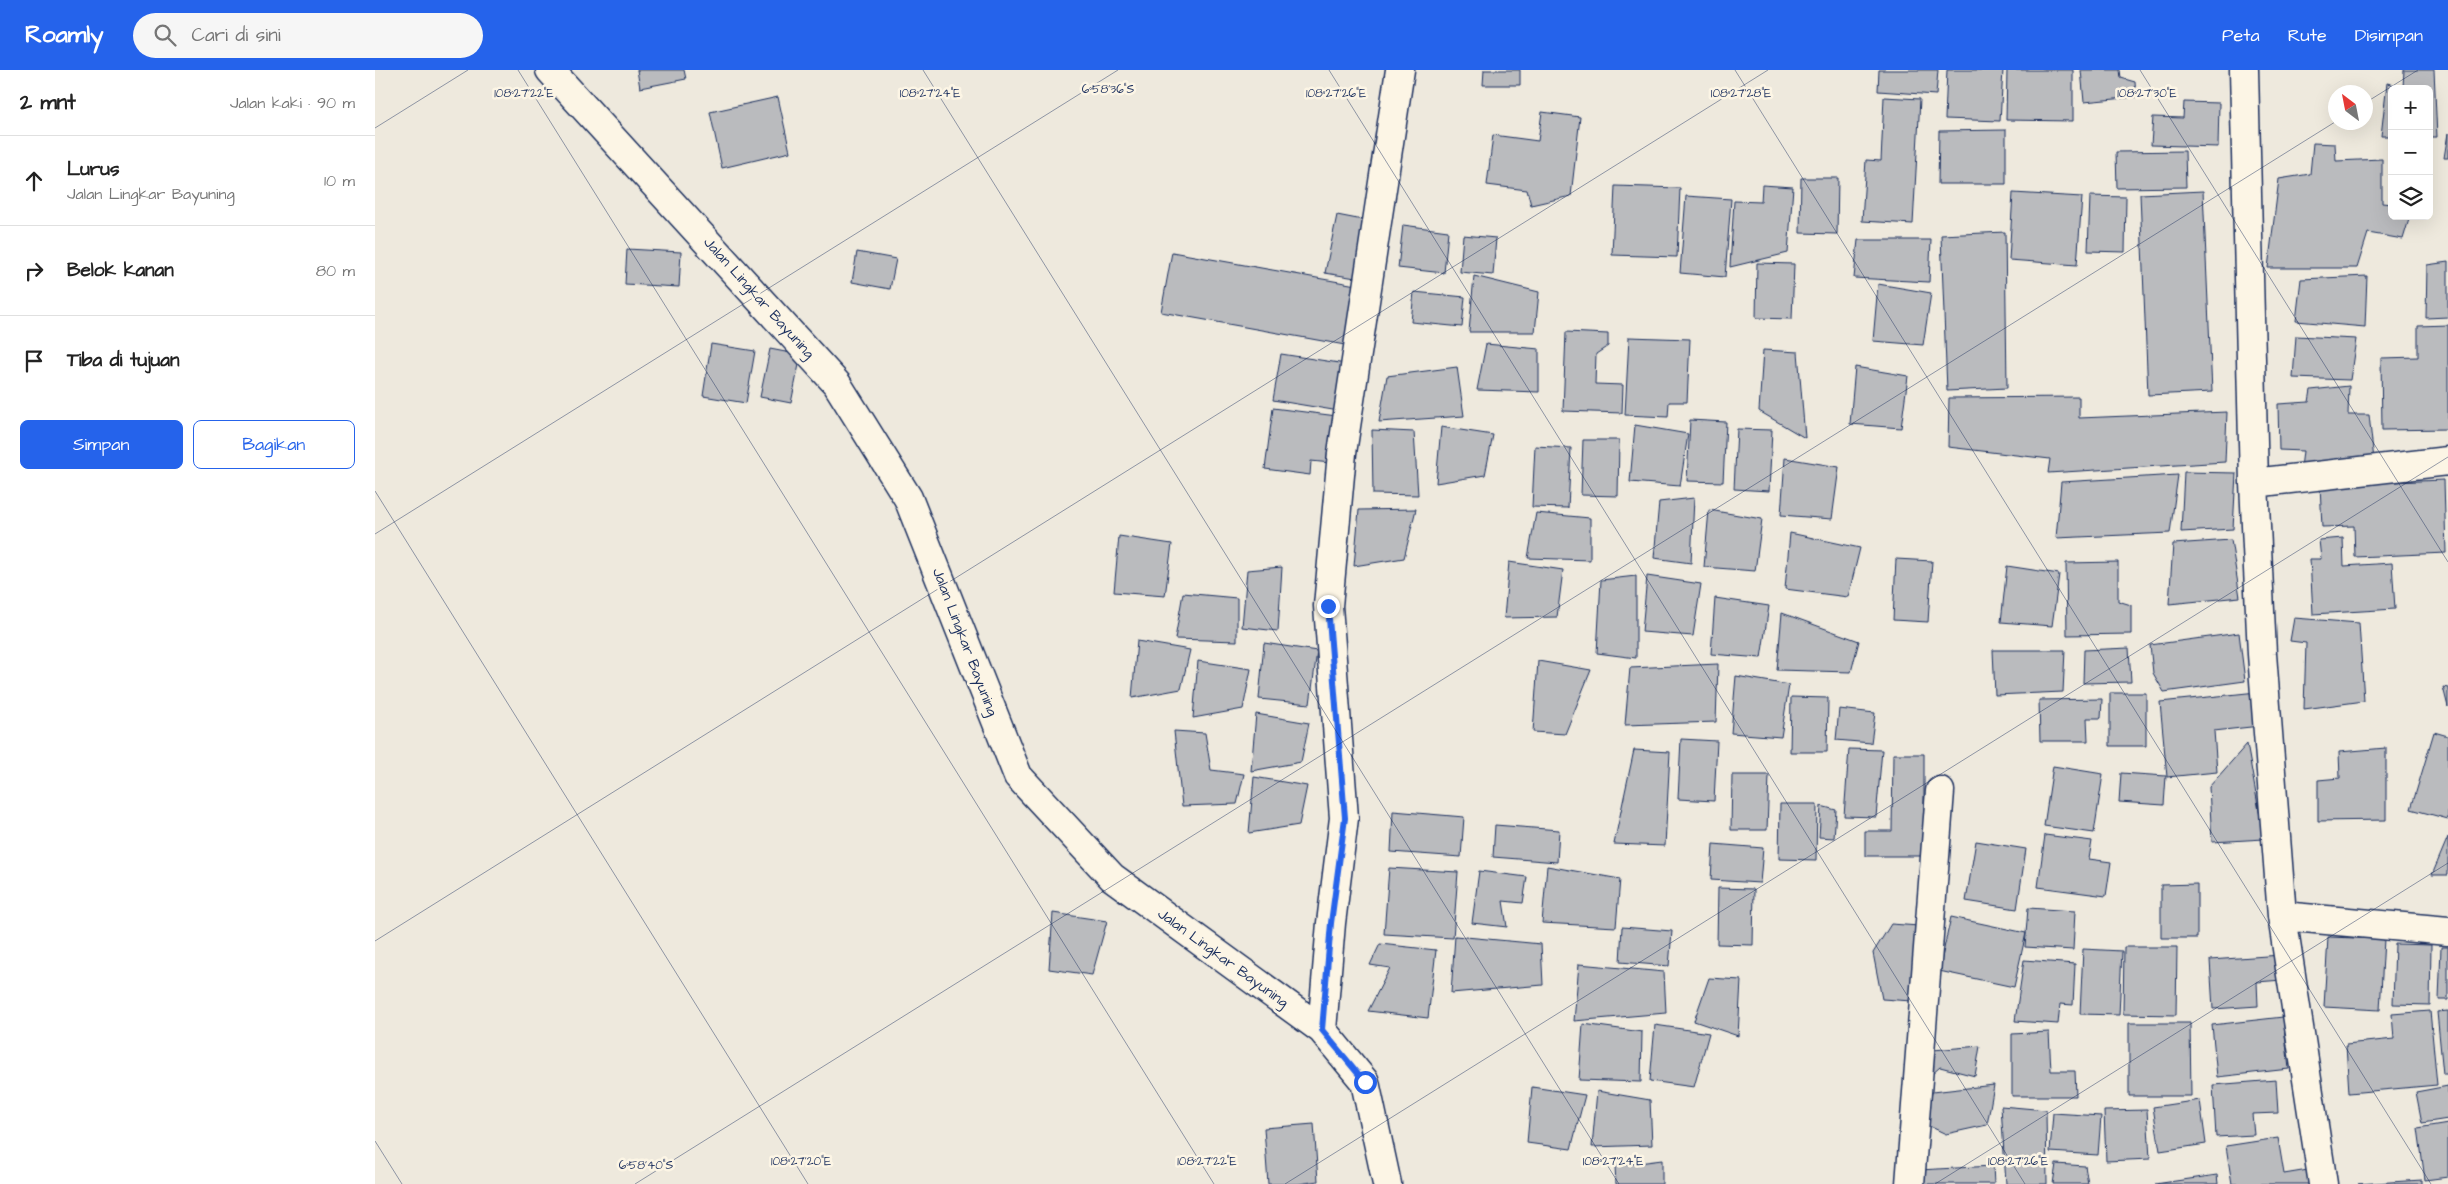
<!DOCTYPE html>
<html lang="id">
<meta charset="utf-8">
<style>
:root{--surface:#fff;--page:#f6f6f6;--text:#222;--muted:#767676;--line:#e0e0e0;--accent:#2563eb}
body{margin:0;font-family:"Architects Daughter",sans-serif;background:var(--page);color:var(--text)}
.controls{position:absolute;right:15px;top:15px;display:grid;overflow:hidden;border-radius:8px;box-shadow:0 5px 20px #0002}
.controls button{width:45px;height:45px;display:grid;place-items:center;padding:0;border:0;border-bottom:1px solid var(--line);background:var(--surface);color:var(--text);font:25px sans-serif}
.compass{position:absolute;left:1953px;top:15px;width:45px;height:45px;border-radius:50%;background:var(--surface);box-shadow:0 5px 20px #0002;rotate:328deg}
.stop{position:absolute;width:15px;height:15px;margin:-11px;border:4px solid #2563eb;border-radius:50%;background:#fff}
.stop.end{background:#2563eb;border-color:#fff;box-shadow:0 1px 5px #0008}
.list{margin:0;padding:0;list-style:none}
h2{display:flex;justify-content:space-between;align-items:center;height:65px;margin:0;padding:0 20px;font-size:21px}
h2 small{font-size:16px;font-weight:400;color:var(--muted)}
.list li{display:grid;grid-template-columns:32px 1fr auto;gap:15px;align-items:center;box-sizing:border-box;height:90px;padding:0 20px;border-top:1px solid var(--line)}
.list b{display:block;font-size:19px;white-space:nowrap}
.list p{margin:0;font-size:16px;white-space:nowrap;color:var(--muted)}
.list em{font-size:16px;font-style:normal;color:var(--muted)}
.actions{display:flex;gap:10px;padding:15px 20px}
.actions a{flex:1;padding:11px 0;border:1px solid var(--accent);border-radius:8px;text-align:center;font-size:18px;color:var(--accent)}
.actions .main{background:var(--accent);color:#fff}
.icon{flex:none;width:28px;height:28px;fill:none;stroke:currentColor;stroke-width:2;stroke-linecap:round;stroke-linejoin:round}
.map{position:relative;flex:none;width:2073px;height:1114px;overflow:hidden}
header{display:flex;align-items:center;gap:30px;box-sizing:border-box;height:70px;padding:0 25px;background:var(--accent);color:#fff}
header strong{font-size:24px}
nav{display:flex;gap:28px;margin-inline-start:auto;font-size:18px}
.search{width:350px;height:45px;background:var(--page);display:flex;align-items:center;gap:12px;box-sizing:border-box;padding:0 18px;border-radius:28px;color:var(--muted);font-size:19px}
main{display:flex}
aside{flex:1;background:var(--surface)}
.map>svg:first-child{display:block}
.building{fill:#babbbe;stroke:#1b2f5e}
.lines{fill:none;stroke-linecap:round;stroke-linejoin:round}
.minor-casing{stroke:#1b2f5e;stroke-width:31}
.minor{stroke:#fcf5e5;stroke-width:28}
.route{stroke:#2563eb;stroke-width:6}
.ticks{fill:none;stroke:#1b2f5e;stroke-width:1;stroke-opacity:0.45}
.labels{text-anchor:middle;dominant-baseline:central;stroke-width:5;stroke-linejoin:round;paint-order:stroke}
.street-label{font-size:15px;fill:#1b2f5e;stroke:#fcf5e5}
.ticks-label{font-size:12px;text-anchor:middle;fill:#1b2f5e;stroke:#fcf5e5;stroke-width:5;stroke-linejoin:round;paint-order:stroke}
</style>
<header>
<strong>Roamly</strong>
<div class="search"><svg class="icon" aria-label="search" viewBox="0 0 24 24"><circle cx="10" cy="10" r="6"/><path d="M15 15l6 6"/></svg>Cari di sini</div>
<nav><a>Peta</a><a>Rute</a><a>Disimpan</a></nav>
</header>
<main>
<aside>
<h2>2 mnt<small>Jalan kaki · 90 m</small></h2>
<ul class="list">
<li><svg class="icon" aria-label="ahead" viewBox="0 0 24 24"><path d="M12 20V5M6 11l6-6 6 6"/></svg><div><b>Lurus</b><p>Jalan Lingkar Bayuning</p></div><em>10 m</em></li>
<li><svg class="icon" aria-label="right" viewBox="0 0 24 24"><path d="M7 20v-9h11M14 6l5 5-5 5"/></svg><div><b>Belok kanan</b></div><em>80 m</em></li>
<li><svg class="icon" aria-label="arrive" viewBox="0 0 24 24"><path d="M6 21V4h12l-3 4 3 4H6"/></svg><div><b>Tiba di tujuan</b></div></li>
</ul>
<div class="actions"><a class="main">Simpan</a><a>Bagikan</a></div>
</aside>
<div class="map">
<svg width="2073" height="1114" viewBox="0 0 2073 1114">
<rect width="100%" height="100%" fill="#eee9dd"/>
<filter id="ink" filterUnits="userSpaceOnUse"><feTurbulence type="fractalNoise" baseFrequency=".02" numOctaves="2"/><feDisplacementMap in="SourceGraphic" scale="10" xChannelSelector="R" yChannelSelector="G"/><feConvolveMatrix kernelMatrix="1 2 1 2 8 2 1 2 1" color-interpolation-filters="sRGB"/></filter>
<g filter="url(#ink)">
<!-- building -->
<path class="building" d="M262,0H309L311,9L265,18Z
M1109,0H1145V15H1108Z
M1504,0H1563L1561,25L1503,21Z
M1572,0H1628L1625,51L1570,49Z
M1632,0H1698V51L1631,50Z
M1706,0H1745L1746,8L1760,12L1761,27L1709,32Z
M2029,0H2059L2062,67H2054V19H2017V66H2006L2012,13L2028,17Z
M403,27L415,82L347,98L335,42Z
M1509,27L1545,29L1538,154L1487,151L1491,90L1506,91Z
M1809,32L1844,33L1843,77L1776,75L1778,47L1808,48Z
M1167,42L1205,47L1196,126L1156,135L1152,120L1112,115L1118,65L1163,71Z
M1631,60V114H1563L1564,61Z
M2073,63V88H2069Z
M1938,73L1960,74L1961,91L2007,89V133L2017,134V146H2035L2028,169L1993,163L1982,198H1893L1904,109L1935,104Z
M1810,81L1811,117L1742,118L1741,82Z
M1426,108H1463L1462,164L1425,163Z
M1387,115L1418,117L1413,183L1355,197L1359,131L1386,132Z
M1240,116L1305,118L1302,187L1237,185Z
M1828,121L1837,322L1773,325L1765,124Z
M1638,123L1707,127L1702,195L1634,190Z
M1311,126L1356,129L1350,207L1305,203Z
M1715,126L1751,127L1750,182L1713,181Z
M962,145L998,152L987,209L950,203Z
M1028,155L1073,161L1069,203L1023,198Z
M1630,162L1632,318L1572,321L1566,165Z
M1088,165L1121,168L1118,205L1085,202Z
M1483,170H1556L1554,212L1479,208Z
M252,179L306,182L304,217L250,214Z
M482,182L521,189L515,219L477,212Z
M797,182L981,215L970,275L786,242Z
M2073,192V247L2051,248L2052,195Z
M1382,193L1419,194L1417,249L1381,248Z
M1099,206L1164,222L1160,262H1094Z
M1992,206L1990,257L1921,251L1926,209Z
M1503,214L1556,223L1548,275L1498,271Z
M1039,222L1090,227L1087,257L1036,252Z
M2073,255V359L2007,360L2006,288L2043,287V256Z
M1191,262L1233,264V276L1221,284L1220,314L1248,315L1247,343L1188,341Z
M1921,266L1981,269L1975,310L1918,308Z
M1254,267L1315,269L1312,332H1294L1293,347L1250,345Z
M336,274L380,281L371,333L328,326Z
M1111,274L1164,279V322L1102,320Z
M395,279L426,285L416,333L385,327Z
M1388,280L1423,282L1430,368L1384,341Z
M906,284L971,294L964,341L898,330Z
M1082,297L1089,346L1004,352L1012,306Z
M1480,297L1533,306L1526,358L1475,354Z
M1974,316L1973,345H1994L1999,390L1926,398L1928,381L1904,380L1903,334L1934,332L1936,320Z
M1704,327V348L1852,342L1850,392L1673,403L1675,389L1573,377L1574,328Z
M898,338L962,346L956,393L936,391L935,405L890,399Z
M1315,350L1351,352L1348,412L1312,411Z
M1260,355L1313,364L1305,416L1255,412Z
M1066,357L1118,365L1110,405L1061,413Z
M1362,359L1397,360L1394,421L1359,419Z
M997,360L1039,362L1043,425L998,424Z
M1208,370H1244L1243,426L1206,425Z
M1160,376L1196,378L1193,438L1157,437Z
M1410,388L1464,397L1457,449L1406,445Z
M1809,402L1861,403L1858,459L1806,462Z
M1803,405L1795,463L1681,468L1686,412Z
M2069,410L2071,483L1980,487L1979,456L1947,457L1945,415Z
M1319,428L1316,493L1279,488L1284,432Z
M1041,439L1029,488L979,496L984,440Z
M1334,440L1387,449L1380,501L1329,497Z
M1161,443L1215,448V490L1153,488Z
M1415,463L1485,478L1473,527L1410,519Z
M744,466L797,474L790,526L739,522Z
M1968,468L1969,496L2017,493L2020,539L1938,544L1935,489H1946L1944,470Z
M1856,470L1865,527L1794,534L1798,474Z
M1521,489L1557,491L1553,552L1518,550Z
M1134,492L1188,500L1182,547L1129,548Z
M1743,492V531L1756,535V564L1692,565L1691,493Z
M1632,496L1684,504L1677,556L1626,552Z
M907,497L903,561L867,557L872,500Z
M1261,506V588L1222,583L1226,510Z
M1272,506L1326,514L1318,566L1267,562Z
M808,523L862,528V571L800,569Z
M1340,528L1394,536L1386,588L1336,584Z
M1407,543L1484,571L1476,602L1402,600Z
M1919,548L1984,553L1989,631L1929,639L1931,573L1915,571Z
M1864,563L1870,611L1789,622L1778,603L1775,575Z
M762,571L815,580L806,619L757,628Z
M889,573L942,581L935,634L884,629Z
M1754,578L1756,612L1708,613L1709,580Z
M1618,580H1690L1688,622L1620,625Z
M823,591L876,599L868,639L818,648Z
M1163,591L1216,600L1190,664L1158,662Z
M1343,594L1341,652L1250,655L1255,598Z
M1361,606L1414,615L1406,667L1356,663Z
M2068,617L2073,618V637Z
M1882,622L1885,656L1839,661L1842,702L1792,707L1785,632Z
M1735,623H1771V676H1735Z
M1416,627L1453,628L1452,682H1415Z
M1727,629L1726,648H1712L1713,671H1665L1664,630Z
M1464,639L1500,643L1496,673L1461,670Z
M881,644L934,653L926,692L876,701Z
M799,661L830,663L836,700L869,704L862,734L807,736Z
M2059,662L2073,666V749L2036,739Z
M1306,669L1342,671L1339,731L1303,729Z
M1872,674L1889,769L1837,772L1834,717Z
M2011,678V750L1943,751V710L1965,708L1964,682Z
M1474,679L1507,680L1501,747L1469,746Z
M1259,680L1295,682L1290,776L1239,774Z
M1518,684H1549V786H1490V761H1517Z
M1678,696L1728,704L1719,763L1669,756Z
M1746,703L1791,706L1789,735L1744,732Z
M1357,705H1394L1392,760H1356Z
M879,707L932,716L924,755L874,763Z
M1405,734H1442L1441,790L1404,789Z
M1446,736L1461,740L1459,768L1444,767Z
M1018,741L1089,747L1086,787L1016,782Z
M1120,755L1184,760L1182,792L1118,787Z
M1670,765L1717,771L1714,789L1736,792L1731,826L1663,817Z
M2073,767V805H2057Z
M1601,771L1651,779L1642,839L1591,831Z
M1338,774L1388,778L1385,813L1336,810Z
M1172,796L1245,809L1241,857L1167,853Z
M1014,798L1083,802L1078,868L1009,864Z
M1104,801L1152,807L1148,833L1128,831L1132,857L1097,853Z
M1822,814V868H1786V815Z
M1343,818L1379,819L1378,875L1342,874Z
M1653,838L1700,841L1698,880L1650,877Z
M678,843L732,851L717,905L674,899Z
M1576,847L1651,863L1639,917L1564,901Z
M1516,854L1544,856L1537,931L1507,929L1498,883Z
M1247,857L1297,861L1294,896L1245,892Z
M1080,866L1166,874L1168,915L1076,923Z
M1953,867L2009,869L2005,940L1949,937Z
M1005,874L1061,880L1053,948L993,941L1015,898L995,895Z
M2020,874L2056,875L2055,935L2018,934Z
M1749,877H1802L1801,945L1748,944Z
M2066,877H2073V930H2064Z
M1708,879L1747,881L1744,945L1705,944Z
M1906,885L1907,910L1882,912L1883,936L1838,939L1835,890Z
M1649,890L1700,894L1698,935L1685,934L1683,954L1640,951Z
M1204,894L1289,902L1291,943L1199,951Z
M1334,908L1366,910L1363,966L1319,951Z
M2055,941L2062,1015L1974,1023L1971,974L2019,969L2017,944Z
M2073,941V1004H2068L2062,942Z
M1908,947L1914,999L1842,1007L1837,955Z
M1754,953H1815L1816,1026H1754Z
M1208,954L1267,962L1266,1012L1204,1010Z
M1280,955L1334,963L1319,1017L1275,1011Z
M1674,962L1676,1001H1700L1701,1026H1637V964Z
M1605,976L1600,1006L1565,997L1555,1006L1558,980Z
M1901,1010L1903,1043L1877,1044L1879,1065L1841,1067L1838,1015Z
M1619,1015L1612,1055L1571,1064L1552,1055L1557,1022Z
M2073,1016V1049L2047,1053L2041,1022Z
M1157,1017L1210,1025L1196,1079L1152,1073Z
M1222,1021L1275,1030L1277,1075L1217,1077Z
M1825,1030L1831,1074L1785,1081L1778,1037Z
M1626,1036L1671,1040L1672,1114H1631Z
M1772,1040L1775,1089L1731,1091L1729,1041Z
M1678,1043L1726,1046L1723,1085L1675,1082Z
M2073,1053V1107L2050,1110L2043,1058Z
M939,1054L943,1111L923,1114H893L889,1058Z
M1903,1068L1909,1104L1933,1100L1935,1114H1857L1851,1076Z
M1287,1090V1114H1241L1240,1096Z
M1681,1094L1710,1096L1713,1114H1678Z
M1618,1096L1619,1114H1544V1100Z
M1842,1105L1843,1114H1780Z
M2047,1110V1114H1983Z"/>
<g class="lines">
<!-- minor casing -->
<g class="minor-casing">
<path id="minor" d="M175,0L462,314L533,428L643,706L737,807L947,960L990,1012L1012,1114
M1869,0L1879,413L1887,584L1907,846L1948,1114
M1879,413L2073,391
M1907,846L2073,861
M947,960L956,853L969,748L953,536L967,383L1025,0
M1535,1114L1565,721"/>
</g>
<!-- minor -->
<use href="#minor" class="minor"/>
</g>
</g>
<g class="lines" filter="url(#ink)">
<!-- route -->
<path class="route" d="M953,536L970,748L956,853L947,960L990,1012"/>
</g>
<!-- ticks -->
<path class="ticks" d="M143,0L839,1114M548,0L1244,1114M954,0L1650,1114M1360,0L2056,1114M1765,0L2073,492M1990,33L2043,0M0,58L93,0M0,421L433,1114M0,464L743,0M0,871L1393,0M0,1071L27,1114M260,1114L1960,52M910,1114L2073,387M1560,1114L2073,793"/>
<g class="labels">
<!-- street labels -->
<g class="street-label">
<text transform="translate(384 228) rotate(48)">Jalan Lingkar Bayuning</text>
<text transform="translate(590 572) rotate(69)">Jalan Lingkar Bayuning</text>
<text transform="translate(848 888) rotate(36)">Jalan Lingkar Bayuning</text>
</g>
</g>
<g class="ticks-label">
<text x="733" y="23">6°58'36"S</text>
<text x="149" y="27">108°27'22"E</text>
<text x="555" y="27">108°27'24"E</text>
<text x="961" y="27">108°27'26"E</text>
<text x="1366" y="27">108°27'28"E</text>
<text x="1772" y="27">108°27'30"E</text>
<text x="426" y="1095">108°27'20"E</text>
<text x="832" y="1095">108°27'22"E</text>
<text x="1238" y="1095">108°27'24"E</text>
<text x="1643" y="1095">108°27'26"E</text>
<text x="271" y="1099">6°58'40"S</text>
</g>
</svg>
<div class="controls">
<button>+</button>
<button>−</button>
<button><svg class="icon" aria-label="layers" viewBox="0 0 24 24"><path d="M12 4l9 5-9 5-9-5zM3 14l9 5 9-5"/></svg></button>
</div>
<svg class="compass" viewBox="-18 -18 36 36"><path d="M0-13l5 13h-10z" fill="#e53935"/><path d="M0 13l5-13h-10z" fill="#767676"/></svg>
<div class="stop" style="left:990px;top:1012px"></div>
<div class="stop end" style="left:953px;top:536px"></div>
</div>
</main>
